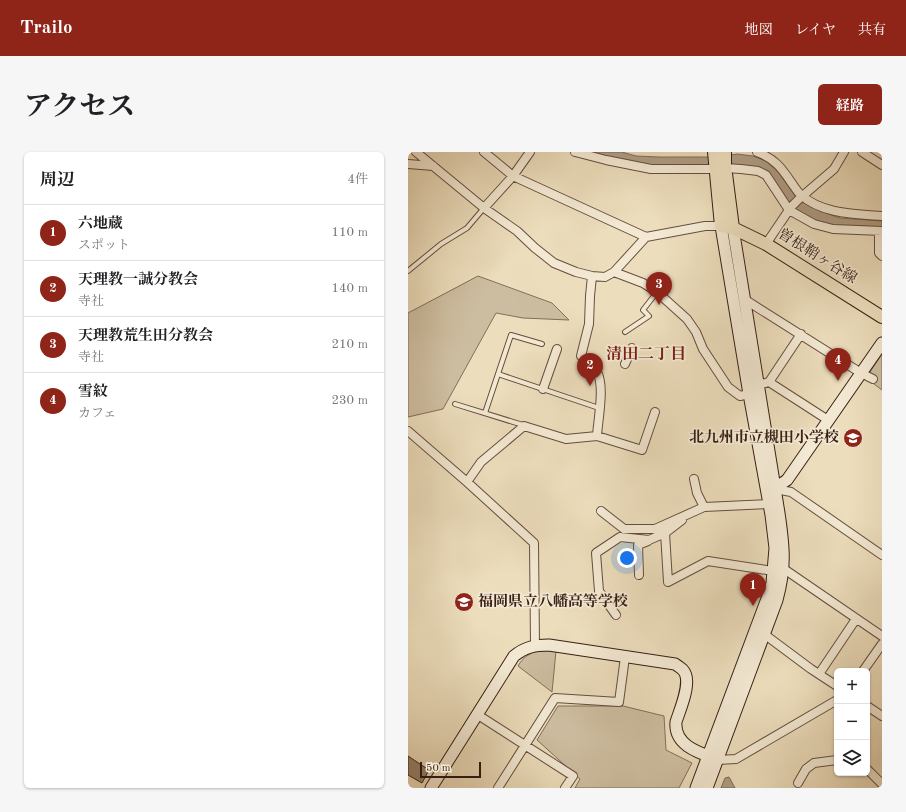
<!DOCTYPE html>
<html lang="ja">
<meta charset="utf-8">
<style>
:root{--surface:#fff;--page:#f6f6f6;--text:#202124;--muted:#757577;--line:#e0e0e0;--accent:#8f2418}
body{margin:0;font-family:"Old Standard TT","Noto Serif JP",serif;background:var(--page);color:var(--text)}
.controls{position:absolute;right:12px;bottom:12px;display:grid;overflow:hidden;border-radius:6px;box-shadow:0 1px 3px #0004}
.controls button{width:36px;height:36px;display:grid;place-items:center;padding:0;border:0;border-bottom:1px solid var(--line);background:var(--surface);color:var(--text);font:20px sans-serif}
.scale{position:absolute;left:12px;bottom:10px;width:61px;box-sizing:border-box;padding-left:4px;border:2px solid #381f15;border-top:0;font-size:11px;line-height:14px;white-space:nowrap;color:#381f15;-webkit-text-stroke:3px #f3e9d3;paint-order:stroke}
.you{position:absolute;left:219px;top:406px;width:14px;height:14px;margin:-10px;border:3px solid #fff;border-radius:50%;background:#1a73e8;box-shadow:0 0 0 6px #1a73e833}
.badge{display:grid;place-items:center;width:26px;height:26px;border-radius:50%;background:var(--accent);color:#fff;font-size:13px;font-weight:700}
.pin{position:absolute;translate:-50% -33px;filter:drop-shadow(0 1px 2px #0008)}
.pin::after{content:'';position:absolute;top:21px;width:14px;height:12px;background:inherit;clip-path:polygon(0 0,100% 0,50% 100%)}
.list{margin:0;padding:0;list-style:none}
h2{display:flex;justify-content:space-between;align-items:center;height:52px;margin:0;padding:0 16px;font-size:17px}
h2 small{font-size:13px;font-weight:400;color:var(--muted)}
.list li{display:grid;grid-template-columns:26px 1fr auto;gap:12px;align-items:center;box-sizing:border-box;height:56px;padding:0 16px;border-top:1px solid var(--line)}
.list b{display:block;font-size:15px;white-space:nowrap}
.list p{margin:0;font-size:13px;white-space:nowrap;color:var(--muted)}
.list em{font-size:13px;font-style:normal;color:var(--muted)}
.icon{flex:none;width:22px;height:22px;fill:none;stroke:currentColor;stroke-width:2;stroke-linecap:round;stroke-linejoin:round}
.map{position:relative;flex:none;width:474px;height:636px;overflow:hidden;border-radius:6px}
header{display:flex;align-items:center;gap:24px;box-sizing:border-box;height:56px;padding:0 20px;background:var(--accent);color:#fff}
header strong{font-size:19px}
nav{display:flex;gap:22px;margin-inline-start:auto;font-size:14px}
.intro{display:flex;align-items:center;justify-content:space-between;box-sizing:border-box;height:96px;padding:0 24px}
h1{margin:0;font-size:28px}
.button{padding:10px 18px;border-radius:6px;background:var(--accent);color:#fff;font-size:14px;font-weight:700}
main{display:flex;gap:24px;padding:0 24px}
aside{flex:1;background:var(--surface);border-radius:6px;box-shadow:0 1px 3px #0004}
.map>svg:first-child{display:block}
.green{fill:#cdbda0;stroke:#826e5a}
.water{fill:#af9c83;stroke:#7f6a57}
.building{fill:#96826c;stroke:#381f15}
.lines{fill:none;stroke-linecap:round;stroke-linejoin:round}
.lane-casing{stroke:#654e3f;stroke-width:6}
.street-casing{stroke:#654e3f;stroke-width:10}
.secondary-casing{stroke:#381f15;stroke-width:13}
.primary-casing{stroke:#381f15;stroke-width:14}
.lane{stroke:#f3e9d3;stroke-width:4}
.street{stroke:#f3e9d3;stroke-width:8}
.secondary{stroke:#f3e9d3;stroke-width:11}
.primary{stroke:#ecddbc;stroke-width:12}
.labels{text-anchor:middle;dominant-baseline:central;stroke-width:3.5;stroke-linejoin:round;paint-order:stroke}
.street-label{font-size:15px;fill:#381f15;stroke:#f3e9d3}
.poi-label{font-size:15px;font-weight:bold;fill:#381f15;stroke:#f3e9d3;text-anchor:end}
.neighbourhood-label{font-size:16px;font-weight:bold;fill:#7a1f14;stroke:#f3e9d3}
</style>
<header>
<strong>Trailo</strong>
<nav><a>地図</a><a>レイヤ</a><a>共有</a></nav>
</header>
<div class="intro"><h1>アクセス</h1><a class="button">経路</a></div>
<main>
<aside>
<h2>周辺<small>4件</small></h2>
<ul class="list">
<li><span class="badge">1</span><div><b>六地蔵</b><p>スポット</p></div><em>110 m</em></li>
<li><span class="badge">2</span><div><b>天理教一誠分教会</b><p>寺社</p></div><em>140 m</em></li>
<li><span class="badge">3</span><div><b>天理教荒生田分教会</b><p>寺社</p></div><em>210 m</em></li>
<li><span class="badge">4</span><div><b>雪紋</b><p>カフェ</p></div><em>230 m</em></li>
</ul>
</aside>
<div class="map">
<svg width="474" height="636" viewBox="0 0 474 636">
<rect width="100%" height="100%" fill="#ecddbc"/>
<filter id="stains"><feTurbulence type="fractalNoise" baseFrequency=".005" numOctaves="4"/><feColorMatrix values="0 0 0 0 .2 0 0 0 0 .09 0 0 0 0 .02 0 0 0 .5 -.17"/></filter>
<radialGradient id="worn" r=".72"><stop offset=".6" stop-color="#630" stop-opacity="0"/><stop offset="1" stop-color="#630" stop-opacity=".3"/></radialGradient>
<!-- green -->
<path class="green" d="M70,124L144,151L161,168L115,166L88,161L35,257L0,265V161Z
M474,202V238L458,226Z
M132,498L148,499L144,540L110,514C115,505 122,501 132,498Z
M150,554H215L256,564L258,598L284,611L271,636H167L172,627L129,588Z"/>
<!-- water -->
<path class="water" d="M183,0H214L228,4L251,5H310L329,2L345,4L358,9L371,21L387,44L394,50L414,60L432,66L474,69V77C445,76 414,77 389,59C382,54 377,47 371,42C366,35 353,18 346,16C322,8 284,15 258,14C232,13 208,7 183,0Z
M321,625L327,636H313L317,626Z"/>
<!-- building -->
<path class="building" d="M0,604L21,618L14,631L0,623Z"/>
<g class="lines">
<!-- lane casing -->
<g class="lane-casing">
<path id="lane" d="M0,119L33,92L59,76L76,56
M217,180L241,164L235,158L249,140
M90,222L191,256
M47,252L115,273
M77,261L103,183L134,192"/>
</g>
<!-- street casing -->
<g class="street-casing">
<path id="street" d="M8,0L76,56L109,79L127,96L146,111L168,120L184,124L197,125L206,120L238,85
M76,0L105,24L238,85L297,74H313
M167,0L198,8L243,17H307
M349,0C367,7 373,15 383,30C386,34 389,39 392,42C413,62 447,62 474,64
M454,0L474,13
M0,12L25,14
M317,16L333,17L350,19L358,23L381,58L406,72L425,77L474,79
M76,56L105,24L122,0
M471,79V101L474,104
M358,92L383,55L391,47L426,17L436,0
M206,120L235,131L249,140L279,167L288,180L295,197L320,235L332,244L341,242
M184,124L182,144L181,172L173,204C178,209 185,214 189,220C197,234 190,267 189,284
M336,147L453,221
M217,212L224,196
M459,224L465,227
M361,230L393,182
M350,233L361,230L420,268
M135,237L149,197
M0,279L59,330
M286,327L289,341L296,355
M367,337L383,340L474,403
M193,359L216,377H247L296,355L361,352
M257,381L260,430L300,409L365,419
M371,416L376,417L474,484
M231,423L230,393L240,389
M208,463L191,439L188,401L212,385L241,388L257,381L274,368
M356,482L403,517L429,534
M127,494L126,391L59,330L73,310L116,274L158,287L189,284L234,298L247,260
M455,519L474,492
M411,522L448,467
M459,554L474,564
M70,563L165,624L157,636
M310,608L328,607L429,548
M459,617L474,632
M390,631L398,617L406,611L429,608
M90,636L147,546L211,550L217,505"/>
</g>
<!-- secondary casing -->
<g class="secondary-casing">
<path id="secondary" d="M361,340L379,328L474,191
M23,636L106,504C117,495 127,493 141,493L267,512C270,514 273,516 275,518C285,529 272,557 268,570C266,592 288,600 306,606
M288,636L360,444L364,431L367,396L363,363L341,242L313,74
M299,636L369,448C378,415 376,395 371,361L325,76"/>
</g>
<!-- primary casing -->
<g class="primary-casing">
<path id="primary" d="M306,0L313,74L325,76L358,92L474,165
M317,0V14L325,76"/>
</g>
<!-- lane -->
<use href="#lane" class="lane"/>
<!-- street -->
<use href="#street" class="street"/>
<!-- secondary -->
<use href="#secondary" class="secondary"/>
<!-- primary -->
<use href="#primary" class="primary"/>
</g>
<!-- icons -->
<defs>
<g id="school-disc" transform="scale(1)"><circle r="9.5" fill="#8f2418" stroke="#f3e9d3"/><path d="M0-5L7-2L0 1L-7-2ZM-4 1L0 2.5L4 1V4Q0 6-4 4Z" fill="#fff"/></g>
</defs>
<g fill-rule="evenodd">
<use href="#school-disc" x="445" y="286"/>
<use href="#school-disc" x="56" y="450"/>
</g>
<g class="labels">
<!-- street labels -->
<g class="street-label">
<text transform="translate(409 105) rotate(32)">曽根鞘ヶ谷線</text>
</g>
<!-- poi labels -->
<g class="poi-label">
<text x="431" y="286">北九州市立槻田小学校</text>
<text x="70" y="450" text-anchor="start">福岡県立八幡高等学校</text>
</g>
<!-- neighbourhood labels -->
<g class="neighbourhood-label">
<text x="238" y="203">清田二丁目</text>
</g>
</g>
<rect width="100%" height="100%" filter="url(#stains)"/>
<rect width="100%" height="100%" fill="url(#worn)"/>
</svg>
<div class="controls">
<button>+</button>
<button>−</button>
<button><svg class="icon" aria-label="layers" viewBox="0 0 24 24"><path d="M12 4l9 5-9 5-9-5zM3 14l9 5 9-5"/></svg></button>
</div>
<div class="scale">50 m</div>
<div class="you"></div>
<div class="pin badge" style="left:345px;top:454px">1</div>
<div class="pin badge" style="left:182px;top:234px">2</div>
<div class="pin badge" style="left:251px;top:153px">3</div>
<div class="pin badge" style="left:430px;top:229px">4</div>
</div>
</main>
